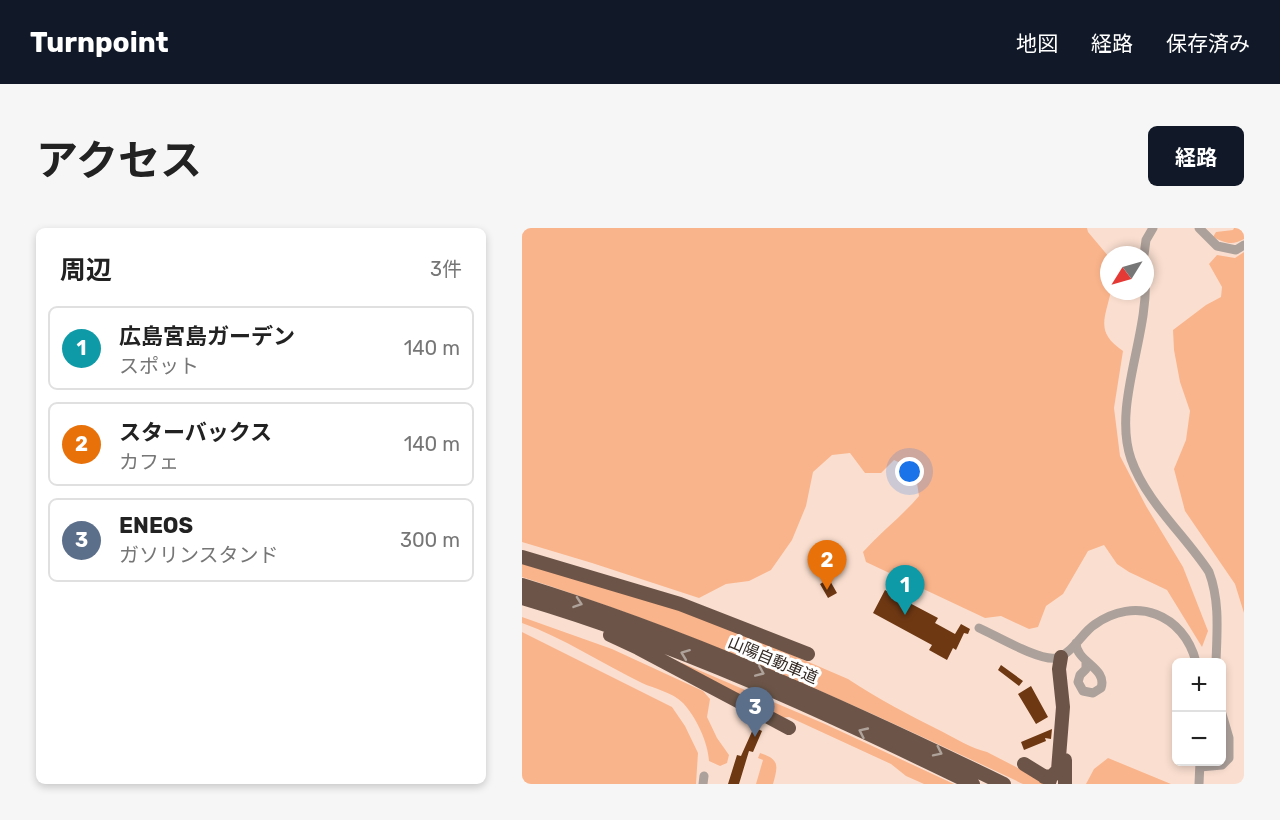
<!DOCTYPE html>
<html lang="ja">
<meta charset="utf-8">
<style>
:root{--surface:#fff;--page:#f6f6f6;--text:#222;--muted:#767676;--line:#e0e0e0;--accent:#111827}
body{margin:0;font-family:Rubik,"Noto Sans JP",sans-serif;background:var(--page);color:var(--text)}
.controls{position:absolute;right:18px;bottom:18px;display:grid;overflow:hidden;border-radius:9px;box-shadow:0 3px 9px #0003}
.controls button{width:54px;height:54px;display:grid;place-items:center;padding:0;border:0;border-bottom:2px solid var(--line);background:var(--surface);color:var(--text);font:30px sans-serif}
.compass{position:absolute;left:578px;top:18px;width:54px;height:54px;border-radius:50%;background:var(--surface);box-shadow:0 3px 9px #0003;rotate:233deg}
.you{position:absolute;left:388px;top:244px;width:21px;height:21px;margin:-15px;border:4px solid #fff;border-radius:50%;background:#1a73e8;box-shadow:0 0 0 9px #1a73e833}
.badge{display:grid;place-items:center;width:39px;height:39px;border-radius:50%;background:var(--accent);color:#fff;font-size:20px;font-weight:700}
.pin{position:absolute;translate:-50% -50px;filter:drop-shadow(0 2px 3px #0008)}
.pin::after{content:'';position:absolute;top:32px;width:21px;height:18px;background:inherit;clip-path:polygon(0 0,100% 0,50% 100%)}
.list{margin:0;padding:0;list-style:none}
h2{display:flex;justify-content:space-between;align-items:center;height:78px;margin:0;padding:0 24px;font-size:26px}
h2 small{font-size:20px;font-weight:400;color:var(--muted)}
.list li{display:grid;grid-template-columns:39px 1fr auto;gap:18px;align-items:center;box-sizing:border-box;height:84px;margin:0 12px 12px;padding:0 12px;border:2px solid var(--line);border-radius:9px}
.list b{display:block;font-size:22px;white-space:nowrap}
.list p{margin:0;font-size:20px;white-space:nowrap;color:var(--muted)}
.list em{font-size:20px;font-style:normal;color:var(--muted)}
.map{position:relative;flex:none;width:722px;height:556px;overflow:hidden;border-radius:9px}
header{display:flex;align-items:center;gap:36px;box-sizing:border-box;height:84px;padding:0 30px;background:var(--accent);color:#fff}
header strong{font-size:28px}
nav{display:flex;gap:33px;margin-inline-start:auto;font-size:21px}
.intro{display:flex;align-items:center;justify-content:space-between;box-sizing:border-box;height:144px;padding:0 36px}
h1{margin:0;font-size:42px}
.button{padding:15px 27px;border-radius:9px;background:var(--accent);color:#fff;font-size:21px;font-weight:700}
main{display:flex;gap:36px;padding:0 36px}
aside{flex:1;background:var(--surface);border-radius:9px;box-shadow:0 3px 9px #0003}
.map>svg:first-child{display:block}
.green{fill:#fab48b}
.building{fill:#6e3813}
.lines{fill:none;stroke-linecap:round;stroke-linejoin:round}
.minor{stroke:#ada19b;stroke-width:9}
.highway{stroke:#6c5548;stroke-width:14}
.oneway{stroke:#aea29a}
.labels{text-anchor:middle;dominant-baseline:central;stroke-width:6;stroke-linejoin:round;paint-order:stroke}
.street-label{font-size:16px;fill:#312721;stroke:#fff}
</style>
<header>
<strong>Turnpoint</strong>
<nav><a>地図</a><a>経路</a><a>保存済み</a></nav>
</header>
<div class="intro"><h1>アクセス</h1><a class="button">経路</a></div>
<main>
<aside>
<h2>周辺<small>3件</small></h2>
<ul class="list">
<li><span class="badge" style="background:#0f9aa8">1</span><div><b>広島宮島ガーデン</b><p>スポット</p></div><em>140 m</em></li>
<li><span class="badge" style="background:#e8710a">2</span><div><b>スターバックス</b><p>カフェ</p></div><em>140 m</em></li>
<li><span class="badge" style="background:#5c6f8a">3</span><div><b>ENEOS</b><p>ガソリンスタンド</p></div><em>300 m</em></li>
</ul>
</aside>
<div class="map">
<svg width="722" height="556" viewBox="0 0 722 556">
<rect width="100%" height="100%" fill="#fadfd0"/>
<!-- green -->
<path class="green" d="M0,0H565L566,4L587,29V63H589C583,91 573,104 601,123L592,180L598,228L624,278L661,339L686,403L680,419L645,362L607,344L595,336L582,317L566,323L541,366L524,378L516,399L507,401L479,388L463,390L344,334L341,324C359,304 380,288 397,268L393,242L372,232L359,245H343L328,225L310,227L291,244L284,278L270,312L249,342L227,353L204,356L177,370L70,335L0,314Z
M712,0H722V11C710,18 703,15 691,9L694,4L711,2Z
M722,24V385L713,356L663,283L652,241L664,212L668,183L658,154L652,122L651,102L684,77L699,69L700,59L687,36L695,27L713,30Z
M0,333L187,391L326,451C356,471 387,487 419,503C434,511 449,520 465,524L527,556H501C337,478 174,404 0,349Z
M0,389L90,421L181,463L188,471L185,489L195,510L207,527L205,535L198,538L187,533C186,514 174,489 161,475C150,464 133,461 120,455C79,435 42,410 0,395Z
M0,404L150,479L163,498L176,525L174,556H0Z
M160,435L303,496L432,556H402L384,548L369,536L267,489L259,490L159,438Z
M238,525C258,531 256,538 251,556H234L241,532L236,530Z
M586,530L649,556H564L572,541Z"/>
<!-- building -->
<path class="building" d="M307,351L315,365L306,370L298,356Z
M363,362L416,390L413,395L433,406L439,396L448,401L446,406L442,405L434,422L431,420L425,432L407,422L410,417L351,385Z
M479,437L501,453L497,458L476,442Z
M509,458L526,489L514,496L496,466Z
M232,499L240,503L231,524L227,523L217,556H206L215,527L219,528Z
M530,501L529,511L523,510L524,513L502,522L499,514Z"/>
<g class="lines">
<!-- minor -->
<path class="minor" d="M677,0L695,18L714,22L722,17
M622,27L624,12L631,0
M623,46C628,106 590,176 609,231C624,274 663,307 687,344C698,373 695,404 694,434
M457,400C475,408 517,433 534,430C549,427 560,405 572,397C613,367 662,386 674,434
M554,415C554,434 586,440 579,460L571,465L561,463L556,454L558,447L564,441V434
M678,539L700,537L707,530V510L700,486
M181,556L182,548
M677,556L678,534"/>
<!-- highway -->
<path class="highway" d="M0,329L158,376L286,426
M0,357C167,408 325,480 482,556
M0,370C156,416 305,485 451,556
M88,407L116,420L267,500
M502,536L528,552
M522,549L530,548L536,542L541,479L537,441L539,429
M543,556V532"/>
</g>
<!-- one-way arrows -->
<defs><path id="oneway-chevron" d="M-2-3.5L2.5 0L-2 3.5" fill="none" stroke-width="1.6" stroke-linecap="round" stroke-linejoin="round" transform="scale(1.5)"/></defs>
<g class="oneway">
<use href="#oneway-chevron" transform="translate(56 375) rotate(19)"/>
<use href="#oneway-chevron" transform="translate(163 426) rotate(-159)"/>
<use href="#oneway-chevron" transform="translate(238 444) rotate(23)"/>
<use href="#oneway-chevron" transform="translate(341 504) rotate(-155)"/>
<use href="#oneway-chevron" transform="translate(416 524) rotate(26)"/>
</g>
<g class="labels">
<!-- street labels -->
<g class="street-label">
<text transform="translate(251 432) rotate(23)">山陽自動車道</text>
</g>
</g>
</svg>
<div class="controls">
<button>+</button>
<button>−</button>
</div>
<svg class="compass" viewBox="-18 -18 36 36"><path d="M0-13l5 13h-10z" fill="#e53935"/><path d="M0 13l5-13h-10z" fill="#767676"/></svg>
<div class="you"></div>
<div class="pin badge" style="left:383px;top:387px;background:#0f9aa8">1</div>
<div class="pin badge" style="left:305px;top:362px;background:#e8710a">2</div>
<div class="pin badge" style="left:233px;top:509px;background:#5c6f8a">3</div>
</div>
</main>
